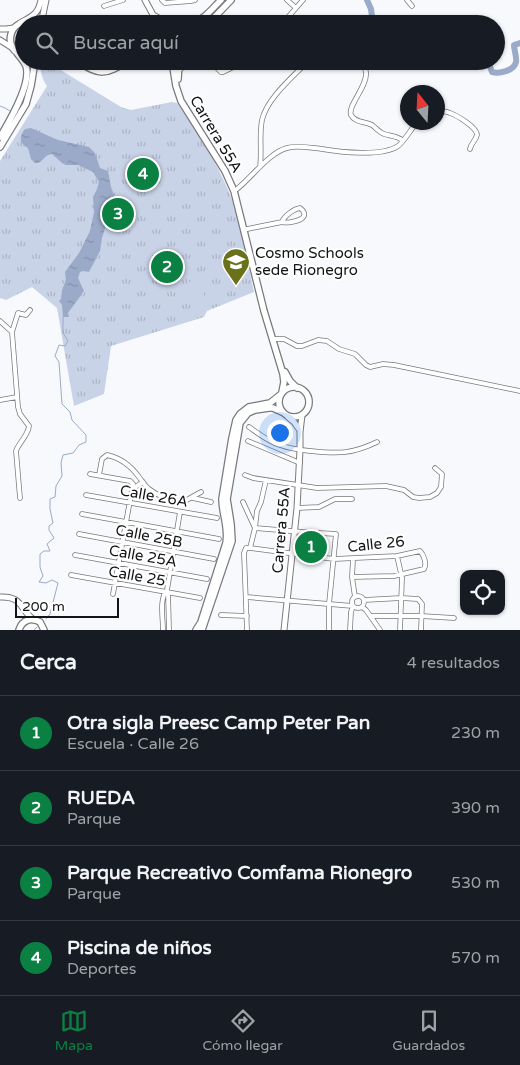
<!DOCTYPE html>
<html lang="es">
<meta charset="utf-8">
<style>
:root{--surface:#171b24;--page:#242831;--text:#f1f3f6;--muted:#9ea1a6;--line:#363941;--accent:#0b8043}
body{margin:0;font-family:"Varela Round",sans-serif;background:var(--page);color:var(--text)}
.controls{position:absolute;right:15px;bottom:15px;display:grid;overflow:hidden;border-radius:10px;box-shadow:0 1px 4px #0004}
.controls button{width:45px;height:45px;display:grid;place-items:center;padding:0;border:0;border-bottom:1px solid var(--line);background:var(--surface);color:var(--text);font:25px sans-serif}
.compass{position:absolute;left:400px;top:85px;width:45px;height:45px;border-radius:50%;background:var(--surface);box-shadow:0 1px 4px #0004;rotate:342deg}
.scale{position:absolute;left:15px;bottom:12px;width:104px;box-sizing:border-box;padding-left:5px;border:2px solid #131415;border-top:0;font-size:14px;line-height:18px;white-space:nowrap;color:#131415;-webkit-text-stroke:4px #fff;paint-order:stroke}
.you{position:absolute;left:279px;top:432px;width:18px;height:18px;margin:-12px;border:4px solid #fff;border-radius:50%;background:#1a73e8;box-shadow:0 0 0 8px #1a73e833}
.badge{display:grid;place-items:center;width:32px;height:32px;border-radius:50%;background:var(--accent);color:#fff;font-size:16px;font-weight:700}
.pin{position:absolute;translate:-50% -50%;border:2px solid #fff;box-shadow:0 1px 5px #0006}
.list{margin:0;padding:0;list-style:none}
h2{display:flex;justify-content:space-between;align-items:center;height:65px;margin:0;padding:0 20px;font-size:21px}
h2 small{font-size:16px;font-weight:400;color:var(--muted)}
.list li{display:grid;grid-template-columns:32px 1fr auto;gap:15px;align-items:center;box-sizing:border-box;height:75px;padding:0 20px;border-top:1px solid var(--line)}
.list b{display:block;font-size:19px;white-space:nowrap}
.list p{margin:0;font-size:16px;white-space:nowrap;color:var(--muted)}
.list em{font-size:16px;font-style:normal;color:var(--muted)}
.icon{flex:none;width:28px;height:28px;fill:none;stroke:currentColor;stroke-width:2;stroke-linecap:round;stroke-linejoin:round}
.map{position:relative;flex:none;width:520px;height:630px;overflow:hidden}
.search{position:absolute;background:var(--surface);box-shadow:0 1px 4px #0004;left:15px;right:15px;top:15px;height:55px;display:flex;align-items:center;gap:12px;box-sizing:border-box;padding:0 18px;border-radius:28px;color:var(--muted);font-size:19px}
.sheet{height:365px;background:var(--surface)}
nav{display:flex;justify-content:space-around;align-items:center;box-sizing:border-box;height:70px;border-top:1px solid var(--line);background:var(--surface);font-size:14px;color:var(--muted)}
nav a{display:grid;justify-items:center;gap:2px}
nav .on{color:var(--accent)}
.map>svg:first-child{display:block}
.park{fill:url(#park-tufts)}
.pitch{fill:#c9d3e7}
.water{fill:url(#water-ripples)}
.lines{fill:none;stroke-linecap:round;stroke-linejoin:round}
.stream{stroke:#9baac8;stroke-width:1}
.river{stroke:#9baac8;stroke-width:6}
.street-casing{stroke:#797a7e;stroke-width:5.5}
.secondary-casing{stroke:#797a7e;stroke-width:7}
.primary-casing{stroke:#797a7e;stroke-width:8}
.street{stroke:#fff;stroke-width:4}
.secondary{stroke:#fff;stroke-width:5}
.primary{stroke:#fff;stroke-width:5.5}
.labels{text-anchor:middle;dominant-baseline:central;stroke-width:4.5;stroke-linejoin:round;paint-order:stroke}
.street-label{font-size:15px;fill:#131415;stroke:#fff}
.poi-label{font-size:15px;fill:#131415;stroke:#fff;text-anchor:start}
</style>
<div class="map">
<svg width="520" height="630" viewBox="0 0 520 630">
<defs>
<pattern id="park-tufts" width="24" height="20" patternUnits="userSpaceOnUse" patternTransform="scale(1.25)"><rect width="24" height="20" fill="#c9d3e7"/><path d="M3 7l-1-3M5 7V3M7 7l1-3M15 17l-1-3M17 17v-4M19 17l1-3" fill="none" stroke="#acb4c5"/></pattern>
<pattern id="water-ripples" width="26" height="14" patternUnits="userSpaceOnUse" patternTransform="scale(1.25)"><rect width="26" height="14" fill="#9baac8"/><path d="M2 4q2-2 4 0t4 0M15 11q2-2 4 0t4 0" fill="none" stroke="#8591ab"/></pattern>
</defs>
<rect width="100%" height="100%" fill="#f7f9fd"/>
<!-- park -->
<path class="park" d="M40,61H46L121,107L131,110L172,102L177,103C195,129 217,162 229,192C242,223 247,260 254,292L207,311L204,317L111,346L104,394L74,406L57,308L32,287L6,300L0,298V161L47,86C42,80 41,71 39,63Z"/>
<!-- pitch -->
<path class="pitch" d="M200,279L206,303L194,306L188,282Z"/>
<!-- water -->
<path class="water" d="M31,128L58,140L89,147L95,153L100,168L108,171L111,187L114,195V210L120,224L113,226L107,222L102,238L100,251L89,272L83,271L80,272L78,278L84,291L68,313L69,317H63L62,305L59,301L61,299L62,290L66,280L65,272L79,253L90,231L94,212L93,197L97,189L99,182L93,172L78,165H66L62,163L52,154C44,154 43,164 35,163L31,159L28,148C19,143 19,137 25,129Z"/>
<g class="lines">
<!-- stream -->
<path class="stream" d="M0,106L5,108L10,111
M46,619L50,614L58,583L52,580L46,583L39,582L43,576L40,567V554L44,551H50L47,544L54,538L49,530V526L53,523L50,509V499L55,497L56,486L62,476L61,463L63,455L73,453L79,445L86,442V435L72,420L70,412L62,404L59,362L55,356L59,345L65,346L68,341L63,333V317
M34,630L37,627"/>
<!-- river -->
<path class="river" d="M367,0L371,9L373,24
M488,61L492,72C499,74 514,71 516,62C517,57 514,50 514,45L520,43"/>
<!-- street casing -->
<g class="street-casing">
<path id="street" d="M162,0L165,3L191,1L195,0
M287,0L296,8
M407,0L412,6
M104,6L123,0
M282,24L303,0
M210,61L221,72H223L246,61
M361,61C363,65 365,68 366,72C368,86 347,106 351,115C355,123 365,121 372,125C376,128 379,132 384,134C390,136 397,136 402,140
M179,70L194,61
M438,112C441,111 446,111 450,113C456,115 477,127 477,135C476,140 471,143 470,149
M260,167C262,151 259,135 262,120C267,98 293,77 308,61
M237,189C251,178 270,152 287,148C297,145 311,148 322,149C340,152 382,157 398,146C403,143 412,128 417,122
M247,229L282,222C290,224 314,219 300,208C294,209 284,216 282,222
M0,321L12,332L18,313L26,315L30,310
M12,332L18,407L20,414L29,426C28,436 19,442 16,451L20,498
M275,339H284L297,346H302L318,340L327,341L339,349L355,354L366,365L370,367L383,364L394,365L520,391
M0,400L17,397
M249,427C259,434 269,442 280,445C290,449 301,450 311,451C338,454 352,454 377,442
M248,441L300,463
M90,474L130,481L133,484L113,594
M99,475L102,459L107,455C121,458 131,466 139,477C142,481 145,486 149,489C159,497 170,500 182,502L185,501L201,492
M245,475L253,478L317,488L386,486L404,490L413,497L419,498L430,497L437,493L441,487L442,474L435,468
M132,489L143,482
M86,495L217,518
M192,497L193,498L211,502
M243,502L255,528L303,532L336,534L329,604V630
M297,508L319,507L335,499H352
M82,514L219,539
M79,534L214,559
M250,548L334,559L397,556L420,551C424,555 427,564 424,569L394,576L352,577
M75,555L207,579
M397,556L402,578L400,630
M353,559L352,577L355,597
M71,575L200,598
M168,592L169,630
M352 602a6 6 0 1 1 12 0a6 6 0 1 1-12 0Z
M246,597L353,606L351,612L350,630
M364,600L401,598L418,599L422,604L421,630
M362,607L366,610L380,630
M221,615L247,616
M371,616H421L454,618
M163,630C163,618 159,599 167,590L180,512
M247,630L244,553L246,548H250L255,528L257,511L261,502L266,480"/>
</g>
<!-- secondary casing -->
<g class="secondary-casing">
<path id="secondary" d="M145,0L158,24
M155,16L168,24
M20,23C32,16 38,15 41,0
M41,24L46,0
M0,29H6L14,28
M0,40L11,47
M288,417L294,422L299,429
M0,597C23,596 19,609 34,620
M284,630L297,508L300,450V432L302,415"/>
</g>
<!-- primary casing -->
<g class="primary-casing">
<path id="primary" d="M176,24C181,23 187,24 192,23C204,20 213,8 221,0
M208,24L231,0
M24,55C2,52 8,16 32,24
M77,61C100,76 105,75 128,61
M172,61L176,86L181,101L225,171L234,191L264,311L283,374L284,382L282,392
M178,79L179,61
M0,137C9,122 32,84 26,66C24,61 20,57 17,53
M0,147L26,104L31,86L35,61
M285,372L290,381L297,388
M279 402a15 15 0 1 1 30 0a15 15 0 1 1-30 0Z
M19,630C22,620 31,617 40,622L44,630
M196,630L201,622L226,543C229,528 222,514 222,499L232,438L236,420L240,414L249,407L270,403L280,395
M202,630L232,541L231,524L227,499L240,423L248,413L255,410L269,408H273L282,412"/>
</g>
<!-- street -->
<use href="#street" class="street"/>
<!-- secondary -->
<use href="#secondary" class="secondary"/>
<!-- primary -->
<use href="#primary" class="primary"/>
</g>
<!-- icons -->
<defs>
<g id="university-pin" transform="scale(1.4375)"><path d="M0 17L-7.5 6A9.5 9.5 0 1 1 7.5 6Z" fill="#69721b" stroke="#fff"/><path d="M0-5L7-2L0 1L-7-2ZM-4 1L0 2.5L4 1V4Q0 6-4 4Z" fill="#fff"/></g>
</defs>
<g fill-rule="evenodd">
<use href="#university-pin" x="236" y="262"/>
</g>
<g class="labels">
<!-- street labels -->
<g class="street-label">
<text transform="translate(216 134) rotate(59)">Carrera 55A</text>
<text transform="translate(154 496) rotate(10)">Calle 26A</text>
<text transform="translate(281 530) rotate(-85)">Carrera 55A</text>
<text transform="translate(149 536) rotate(11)">Calle 25B</text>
<text transform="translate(376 544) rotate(-6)">Calle 26</text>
<text transform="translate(143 556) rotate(10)">Calle 25A</text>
<text transform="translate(137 576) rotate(10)">Calle 25</text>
</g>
<!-- poi labels -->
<g class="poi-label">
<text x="255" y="253">Cosmo Schools<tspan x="255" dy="17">sede Rionegro</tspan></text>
</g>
</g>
</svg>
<div class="controls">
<button><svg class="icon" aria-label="locate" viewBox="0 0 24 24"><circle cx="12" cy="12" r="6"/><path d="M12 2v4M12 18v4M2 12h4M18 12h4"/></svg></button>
</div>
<svg class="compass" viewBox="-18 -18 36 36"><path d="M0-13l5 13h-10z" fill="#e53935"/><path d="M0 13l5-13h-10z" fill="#9ea1a6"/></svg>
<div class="scale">200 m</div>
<div class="you"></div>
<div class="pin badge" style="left:311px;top:547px">1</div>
<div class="pin badge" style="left:167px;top:267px">2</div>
<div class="pin badge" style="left:118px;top:214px">3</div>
<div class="pin badge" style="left:143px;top:174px">4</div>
<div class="search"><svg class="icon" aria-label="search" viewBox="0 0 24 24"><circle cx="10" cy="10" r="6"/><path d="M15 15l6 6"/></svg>Buscar aquí</div>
</div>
<section class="sheet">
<h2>Cerca<small>4 resultados</small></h2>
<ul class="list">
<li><span class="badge">1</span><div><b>Otra sigla Preesc Camp Peter Pan</b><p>Escuela · Calle 26</p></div><em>230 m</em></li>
<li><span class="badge">2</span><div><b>RUEDA</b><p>Parque</p></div><em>390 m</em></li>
<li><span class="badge">3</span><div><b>Parque Recreativo Comfama Rionegro</b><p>Parque</p></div><em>530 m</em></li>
<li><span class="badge">4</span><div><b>Piscina de niños</b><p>Deportes</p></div><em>570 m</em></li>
</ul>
</section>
<nav>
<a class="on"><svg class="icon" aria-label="map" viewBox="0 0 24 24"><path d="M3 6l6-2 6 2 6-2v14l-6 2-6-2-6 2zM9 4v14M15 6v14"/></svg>Mapa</a>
<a><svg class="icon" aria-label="directions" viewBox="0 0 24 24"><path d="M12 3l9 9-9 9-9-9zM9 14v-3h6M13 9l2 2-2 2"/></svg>Cómo llegar</a>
<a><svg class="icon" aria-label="saved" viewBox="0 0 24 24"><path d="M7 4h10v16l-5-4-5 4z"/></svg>Guardados</a>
</nav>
